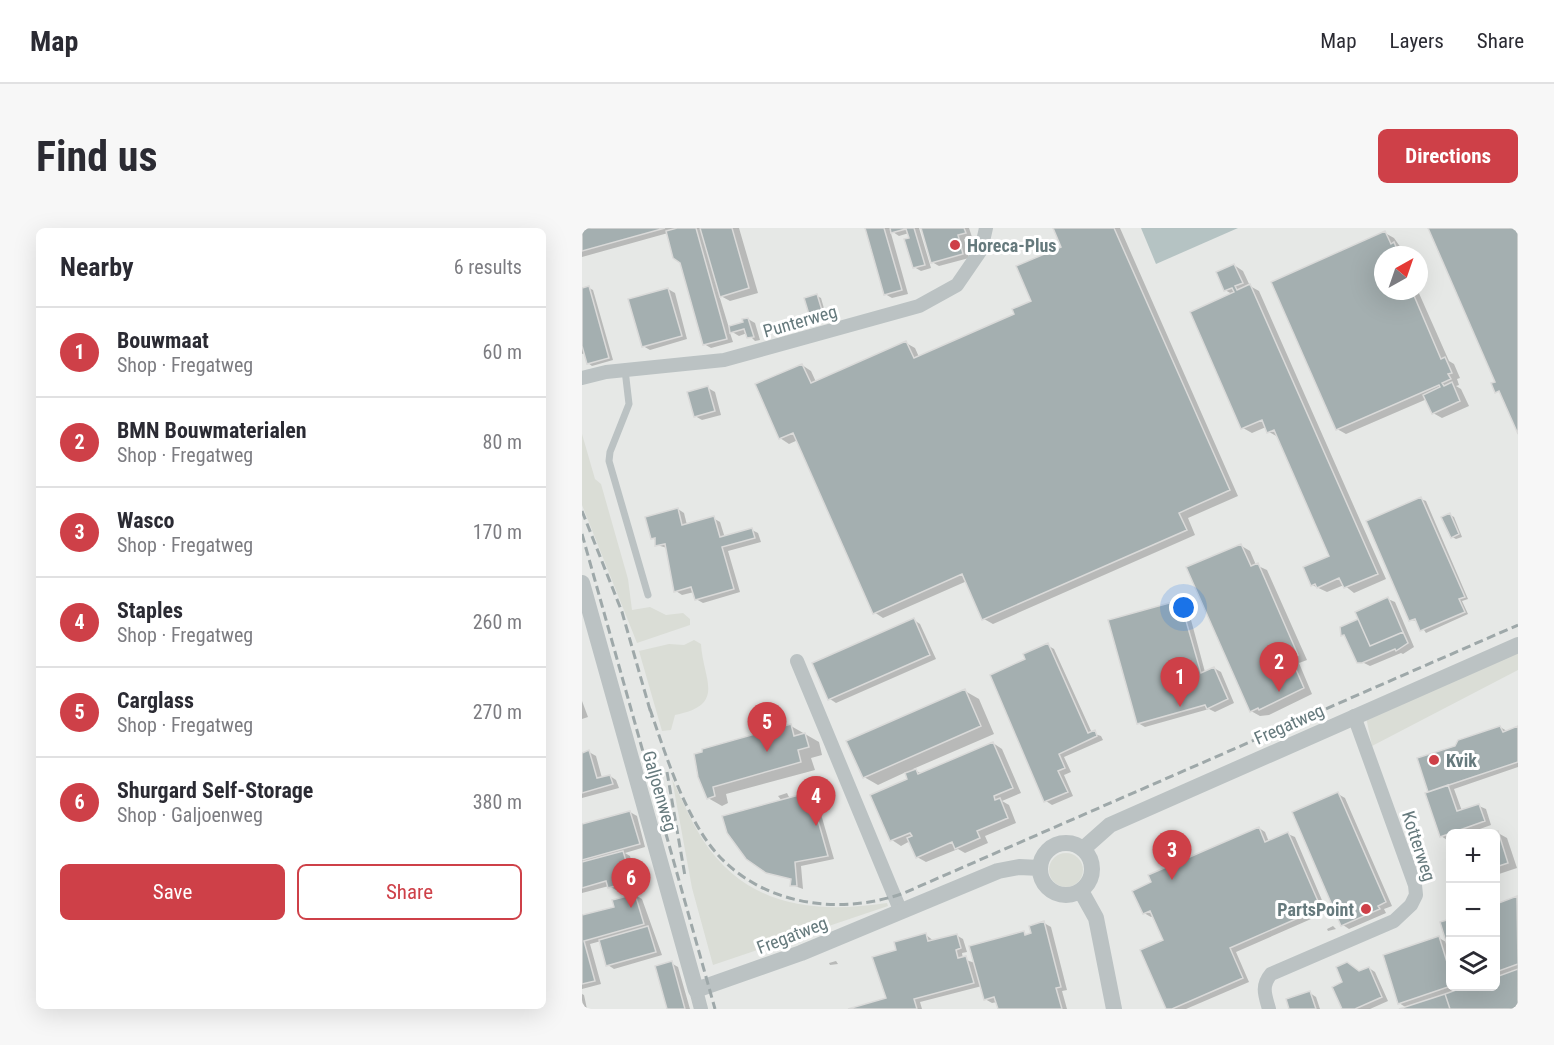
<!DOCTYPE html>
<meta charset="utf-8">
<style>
:root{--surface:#fff;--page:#f7f7f7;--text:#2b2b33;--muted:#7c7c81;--line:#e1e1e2;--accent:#ce4048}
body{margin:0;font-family:"Roboto Condensed",sans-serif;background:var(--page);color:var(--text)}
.controls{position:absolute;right:18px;bottom:18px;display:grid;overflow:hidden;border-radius:9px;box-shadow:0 6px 24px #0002}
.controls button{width:54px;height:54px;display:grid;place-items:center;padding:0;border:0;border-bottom:2px solid var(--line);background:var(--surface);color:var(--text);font:30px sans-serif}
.compass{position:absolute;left:792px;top:18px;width:54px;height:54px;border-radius:50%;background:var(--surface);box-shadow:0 6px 24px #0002;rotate:40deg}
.you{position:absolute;left:602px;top:380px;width:21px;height:21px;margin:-15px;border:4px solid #fff;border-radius:50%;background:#1a73e8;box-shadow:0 0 0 9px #1a73e833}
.badge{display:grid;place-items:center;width:39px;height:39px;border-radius:50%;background:var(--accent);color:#fff;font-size:20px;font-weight:700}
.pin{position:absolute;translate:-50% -50px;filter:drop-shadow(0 2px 3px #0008)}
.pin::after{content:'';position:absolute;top:32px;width:21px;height:18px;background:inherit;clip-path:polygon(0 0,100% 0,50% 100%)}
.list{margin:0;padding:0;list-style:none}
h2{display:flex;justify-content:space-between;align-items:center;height:78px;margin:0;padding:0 24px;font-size:26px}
h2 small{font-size:20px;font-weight:400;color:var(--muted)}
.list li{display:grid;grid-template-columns:39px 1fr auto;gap:18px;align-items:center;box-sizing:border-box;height:90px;padding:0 24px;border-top:2px solid var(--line)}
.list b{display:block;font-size:22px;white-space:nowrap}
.list p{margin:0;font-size:20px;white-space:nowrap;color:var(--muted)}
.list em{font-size:20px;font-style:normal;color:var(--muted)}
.actions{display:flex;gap:12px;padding:18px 24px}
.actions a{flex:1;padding:14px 0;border:2px solid var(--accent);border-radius:9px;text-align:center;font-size:21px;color:var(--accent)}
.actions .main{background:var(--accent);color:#fff}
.icon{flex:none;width:33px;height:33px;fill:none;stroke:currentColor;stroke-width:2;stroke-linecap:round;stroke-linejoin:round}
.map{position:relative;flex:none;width:936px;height:781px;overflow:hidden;border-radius:9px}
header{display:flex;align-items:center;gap:36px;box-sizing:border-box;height:84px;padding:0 30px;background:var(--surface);border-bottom:2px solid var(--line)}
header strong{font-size:28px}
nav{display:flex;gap:33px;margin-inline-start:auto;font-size:21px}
.intro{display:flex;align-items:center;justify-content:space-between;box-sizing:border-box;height:144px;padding:0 36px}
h1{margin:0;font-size:42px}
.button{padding:15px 27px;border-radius:9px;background:var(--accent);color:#fff;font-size:21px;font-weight:700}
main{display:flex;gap:36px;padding:0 36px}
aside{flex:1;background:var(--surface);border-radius:9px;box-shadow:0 6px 24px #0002}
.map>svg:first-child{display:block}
.built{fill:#e6e8e6;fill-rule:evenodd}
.green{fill:#daddd6}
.water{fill:#b5c3c3}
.shadow{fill:#0003}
.building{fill:#a4afb0;stroke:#dadad9;stroke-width:1.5}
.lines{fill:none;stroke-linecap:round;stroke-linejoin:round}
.service{stroke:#bbc2c3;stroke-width:7}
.minor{stroke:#bbc2c3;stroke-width:14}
.tertiary{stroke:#bbc2c3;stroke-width:16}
.rail{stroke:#9ea8a9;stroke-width:3;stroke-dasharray:9 4.5;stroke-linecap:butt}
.poi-dot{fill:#ce4048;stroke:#fff;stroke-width:2}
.labels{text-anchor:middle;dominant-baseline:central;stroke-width:6;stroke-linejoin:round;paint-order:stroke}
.poi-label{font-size:18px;font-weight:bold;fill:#667a7d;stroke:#fff;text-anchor:start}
.street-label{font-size:18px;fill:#667a7d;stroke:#fff}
</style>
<header>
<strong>Map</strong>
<nav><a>Map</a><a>Layers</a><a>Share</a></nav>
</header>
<div class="intro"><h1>Find us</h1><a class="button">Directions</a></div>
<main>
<aside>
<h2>Nearby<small>6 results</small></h2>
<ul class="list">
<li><span class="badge">1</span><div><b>Bouwmaat</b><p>Shop · Fregatweg</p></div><em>60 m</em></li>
<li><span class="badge">2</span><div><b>BMN Bouwmaterialen</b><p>Shop · Fregatweg</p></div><em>80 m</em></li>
<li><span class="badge">3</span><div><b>Wasco</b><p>Shop · Fregatweg</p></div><em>170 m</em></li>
<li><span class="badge">4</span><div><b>Staples</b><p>Shop · Fregatweg</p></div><em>260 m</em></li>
<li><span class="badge">5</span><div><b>Carglass</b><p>Shop · Fregatweg</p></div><em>270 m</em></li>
<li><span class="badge">6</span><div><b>Shurgard Self-Storage</b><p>Shop · Galjoenweg</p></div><em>380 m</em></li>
</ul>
<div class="actions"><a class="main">Save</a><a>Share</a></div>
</aside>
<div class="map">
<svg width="936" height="781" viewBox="0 0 936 781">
<rect width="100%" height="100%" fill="#f8f8f6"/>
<!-- built -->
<path class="built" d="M0,0H936V781H0ZM801,27H837V63H801ZM868,606H914V758H868Z"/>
<!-- green -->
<path class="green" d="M0,206L13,251L19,256L46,351L50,382L68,379L84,387L101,385L108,391V397L55,415L0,277Z
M112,412L119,416C121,452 145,477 93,487L89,502L80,503L57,423L87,416L102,417Z
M936,423V442L790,518L784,489Z
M90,551C100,572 109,593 121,612C165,679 232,686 305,675L306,678L131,737L110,660Z
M467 642a17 17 0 1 1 34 0a17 17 0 1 1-34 0Z"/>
<!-- water -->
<path class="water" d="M559,0H656L574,36Z"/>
<!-- shadow -->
<path class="shadow" d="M0,0H157L176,65L148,73L137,67L147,100L162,95L166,91L173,95L178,112L173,113L165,105L157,108L147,102L151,114L129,120L122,116L99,34L86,5L0,29Z
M288,0H337L349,40L339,43L332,39L327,5L317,8L308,2L326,66L310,70L303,66Z
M341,0H387L390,9L382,11L387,30L357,38L350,34Z
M473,0H538L656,268L606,290L613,307L411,396L402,391L385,353L301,390L292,384L216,212L207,216L198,210L220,137L229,143L234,154L324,115L333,120L337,129L434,87L451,73L481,19Z
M803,5L812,10L824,27H801V63H836L867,133L872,136L878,150L875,151L877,157L874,158L879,161L887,178L860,190L851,185L845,171L764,206L755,201Z
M652,37L661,43L668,58L677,63L804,351L772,365L762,357L745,364L730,357L749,328L696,209L687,204L684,199L670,205L661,200L650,66L643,62Z
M7,60L11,62L31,132L10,138L6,135L3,125L0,126V62Z
M86,61L93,65L105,111L68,122L61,118Z
M235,68L239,70L245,91L234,94L230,92Z
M126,160L133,164L139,187L120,192L113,188Z
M839,271L844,273L886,371L880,373L886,386L844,405L836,393L828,392Z
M96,281L102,285L105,297L131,290L138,294L143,310L170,302L176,305L179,314L146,323L158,364L121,375L114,371L112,364L100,367L94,363L85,320L75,317V313L70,310Z
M868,287L872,289L880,309L874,311L870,309Z
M658,317L668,323L674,337L685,342L725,432L717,435L730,466L687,487L678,488L669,483Z
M806,371L813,374L832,419L821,426L819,425L788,438L774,431L760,400L778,392Z
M598,373L605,377L623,444L632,440L639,444L652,475L633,484L627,481L563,499L556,495Z
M332,392L338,396L354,431L254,475L248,471Z
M465,417L472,421L510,505L519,508L521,512L482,529L489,544L482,547L491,568L470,577L464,573L445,431Z
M383,463L397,471L412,506L331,541L340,546L411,515L420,521L439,565L420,573L427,577L434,595L403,608L406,615L383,625L376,621L344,634L335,629L328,613L319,618L310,612L327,552L324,544L296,557L282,549Z
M0,473L6,489L0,491Z
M209,498L237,514L240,527L229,530L233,542L144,566L146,575L140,578L126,570L114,534Z
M918,499L925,503L936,500V539L872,561L880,583L897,578L904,581L909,597L884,606H868V611L865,612L859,608L837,531L874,520Z
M7,524L14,528L20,550L28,548L34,552L37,560L0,570V526Z
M205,565L208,571L228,565L234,569L252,631L219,638L221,661L210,657V652L178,640L159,624L146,604L200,573L196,568Z
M756,566L763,570L810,678L802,681L804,685L767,701L761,697Z
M48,584L55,588L63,619L43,625L48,628L56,657L34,662L27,658L0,665V598Z
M677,600L683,604L687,614L706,606L713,609L745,684L654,724L667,754L604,781H586L583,713L572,688L569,689L562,685Z
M916,605L925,610L935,640L914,647Z
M53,667L60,671L80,727L32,741L26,737L19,713L8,716L19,756L0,761V689L33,680Z
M935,670L936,781H822L825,780L817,775L857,710L866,715L860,695L868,692V758H878L879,762L914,758V677Z
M462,695L469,699L485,762L480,763L485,781H417L415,774L410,775L403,771L400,758L338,774L340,781H271L306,771L316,723L344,707L352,713L374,707L381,711L385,724L380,725L381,731L393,735L442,705L447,708Z
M751,698L754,701L746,703L745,701Z
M254,733L256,736L248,737L247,735Z
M89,735L96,739L108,781H86Z
M787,740L793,744L806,773L788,781H761L777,744Z
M728,765L734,769L738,781H708Z
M0,766L2,767L5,781H0Z"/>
<!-- building -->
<path class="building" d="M0,0H83L0,23Z
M95,0H114L145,111L121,117L98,35L91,30L84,3Z
M118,0H150L167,60L138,69Z
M283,0H302L320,62L302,67Z
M308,0H332L343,37L331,40L322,11L327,10L324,1L309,5Z
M339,0H382L384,5L376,7L381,26L349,35Z
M471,0H532L648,262L597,285L605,302L400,392L380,346L291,386L211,205L197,211L173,156L220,136L229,155L324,113L332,130L432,86L430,81L449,73L434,38L479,19Z
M846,0H936V206L917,163L913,165L909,155L913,154Z
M803,3L809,16L812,14L816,24L814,27H801V63H830L859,131L863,129L870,145L866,146L869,151L860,155L862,158L870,154L878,173L850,186L841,167L858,159L857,157L754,202L689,54Z
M652,36L661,55L653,58L655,62L668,56L796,346L762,360L757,350L735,360L733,356L729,358L721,339L747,328L692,202L685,205L680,192L659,201L608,84L652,64L650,60L642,63L634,44Z
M7,58L27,130L5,136L0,118V60Z
M86,60L100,108L60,119L46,71Z
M235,66L242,89L229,93L222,70Z
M166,90L172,109L165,110L162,101L148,105L147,98L161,94L160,91Z
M126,158L133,183L112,189L105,164Z
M839,269L883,369L877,371L883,384L838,403L833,391L827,393L784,293Z
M96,280L100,297L132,288L138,309L170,300L173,310L140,319L152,361L113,372L109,359L92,364L83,316L73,318V310L69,311L63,289Z
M868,285L877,306L869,310L859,289Z
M659,316L669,338L676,335L716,427L709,430L722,460L677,482L676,480L668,484L604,339Z
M806,369L821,404L788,418L773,384Z
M598,372L619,445L632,439L646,471L625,481L623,477L555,496L526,392Z
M332,390L348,427L246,472L230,435Z
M776,391L788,418L821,404L826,415L814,423L813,421L780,435H775L762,407L759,408L758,399Z
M466,415L506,505L513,502L515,508L477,526L483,540L476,543L486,564L462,574L408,447L443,431L441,426Z
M383,461L399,498L281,550L264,513Z
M209,496L212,508L223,505L227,519L216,522L219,534L131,559L133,568L125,571L116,549L112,526L120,524V521Z
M918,498L921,504L936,498V534L846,564L835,530L873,518L876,512Z
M411,514L431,560L412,568L413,572L418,570L426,590L395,603L398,610L373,621L370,614L334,630L325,610L330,608L328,605L308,613L288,567L325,551L323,545L334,541L336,546Z
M7,522L15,550L28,547L31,556L0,565V525Z
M866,557L875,583L897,576L903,593L858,609L843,565Z
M228,564L246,628L213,634L215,658H208L209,651L184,645L164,631L145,605L140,588Z
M756,564L804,674L796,678L798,681L759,698L710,584Z
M48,583L58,616L0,632V596Z
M677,599L683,614L706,604L739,680L648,720L661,750L590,781H584L558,722L581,712L568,683L561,686L550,663L569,654L566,647Z
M916,603L926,635L914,639V606H908Z
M41,623L50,653L26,660L24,653L0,660V634Z
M53,666L62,696L2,713L13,753L0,756V687L32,679L30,672Z
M935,668L936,736L914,744V676Z
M868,691V727L858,694Z
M462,693L479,759L474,760L480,781H416L412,769L402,772L387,718L442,703L443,707L449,705L447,698Z
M66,698L74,724L24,738L17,712Z
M344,705L346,713L375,706L379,720L374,722L376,730L384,728L392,755L332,771L335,781H266L304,770L290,729L314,722L312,714Z
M857,708L868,744L869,758L816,776L801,727Z
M90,733L103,781H85L73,738Z
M765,734L777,743L787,739L800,769L773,781H760L750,759L760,754L754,739Z
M936,741V781H868L863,766L885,758H914V749Z
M728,763L734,781H707L704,771Z
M863,766L868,781H817Z"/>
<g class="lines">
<!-- service -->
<path class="service" d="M43,142L47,176L28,224L27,233L66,367"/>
<!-- minor -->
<path class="minor" d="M0,150L24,144L142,132L337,78L375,57L399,22L404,0
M215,433L319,684
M114,762L119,781
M687,781C683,767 679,758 689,746L812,693L829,677L834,667L833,657L772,488"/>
<!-- tertiary -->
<path class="tertiary" d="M0,355L114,762L219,725L416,643L437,639L458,640
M458 641a26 26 0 1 1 52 0a26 26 0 1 1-52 0Z
M501,621L528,597L936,417
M499,663L514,690L532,781"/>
<!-- rail -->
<path class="rail" d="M0,283L40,384L70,489
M0,306L133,781
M68,481C82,522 96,567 119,604C161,674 250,691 322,665L936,397
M85,544L103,648"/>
</g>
<!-- markers -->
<g class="poi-dot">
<circle cx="373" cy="17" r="6"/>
<circle cx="852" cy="532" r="6"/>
<circle cx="784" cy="681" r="6"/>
</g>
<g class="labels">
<!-- poi labels -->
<g class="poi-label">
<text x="385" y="17">Horeca-Plus</text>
<text x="864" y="532">Kvik</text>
<text x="772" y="681" text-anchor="end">PartsPoint</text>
</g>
<!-- street labels -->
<g class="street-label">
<text transform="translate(218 93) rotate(-16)">Punterweg</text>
<text transform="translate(707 496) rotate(-24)">Fregatweg</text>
<text transform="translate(78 563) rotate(74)">Galjoenweg</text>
<text transform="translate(837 618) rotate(72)">Kotterweg</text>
<text transform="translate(210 707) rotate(-21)">Fregatweg</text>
</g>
</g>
</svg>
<div class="controls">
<button>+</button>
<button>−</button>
<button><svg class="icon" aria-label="layers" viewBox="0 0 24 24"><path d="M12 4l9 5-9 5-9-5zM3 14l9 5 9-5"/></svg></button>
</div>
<svg class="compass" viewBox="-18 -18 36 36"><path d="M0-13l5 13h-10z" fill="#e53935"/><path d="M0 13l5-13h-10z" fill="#7c7c81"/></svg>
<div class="you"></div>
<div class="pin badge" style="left:598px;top:479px">1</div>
<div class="pin badge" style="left:697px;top:464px">2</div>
<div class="pin badge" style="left:590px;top:652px">3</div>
<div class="pin badge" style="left:234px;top:598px">4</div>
<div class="pin badge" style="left:185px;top:524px">5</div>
<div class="pin badge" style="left:49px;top:680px">6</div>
</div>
</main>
